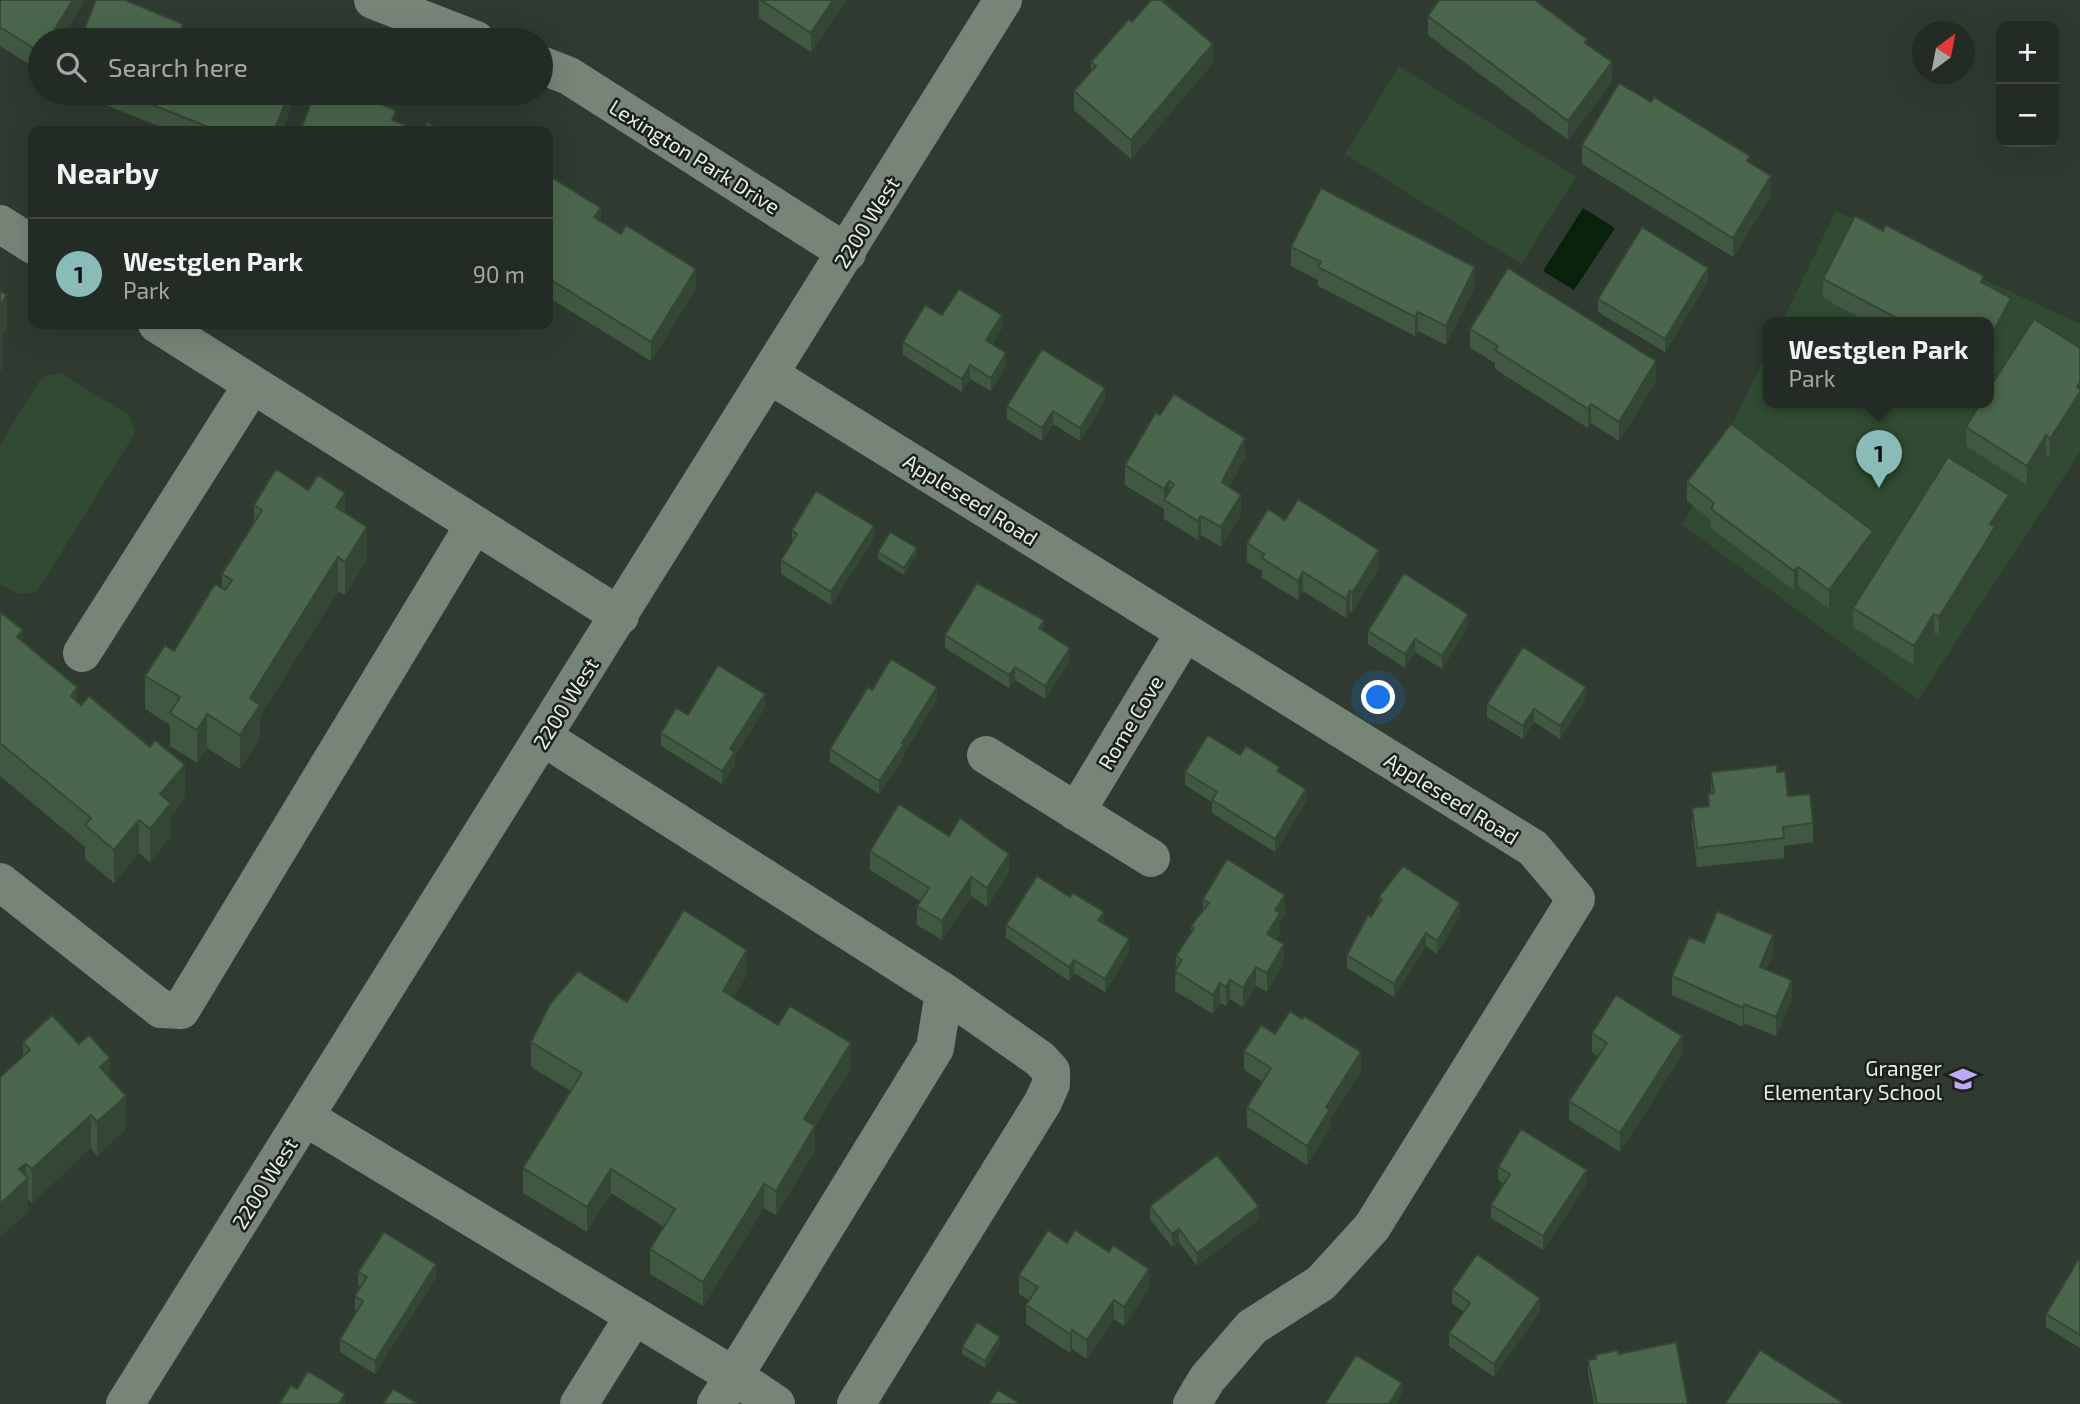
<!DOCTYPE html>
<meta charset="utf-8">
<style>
:root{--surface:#232c24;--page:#2b342c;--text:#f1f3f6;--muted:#a3a7a6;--line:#404841;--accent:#8bbbb9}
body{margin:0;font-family:"Exo 2",sans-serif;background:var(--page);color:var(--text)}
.controls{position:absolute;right:21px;top:21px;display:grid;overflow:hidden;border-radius:14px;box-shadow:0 7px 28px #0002}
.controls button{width:63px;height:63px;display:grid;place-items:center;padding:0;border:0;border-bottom:2px solid var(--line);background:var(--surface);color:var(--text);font:35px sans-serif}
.compass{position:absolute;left:1912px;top:21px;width:63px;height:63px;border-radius:50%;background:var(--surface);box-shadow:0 7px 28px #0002;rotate:32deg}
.you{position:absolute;left:1379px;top:698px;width:24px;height:24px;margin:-18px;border:5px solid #fff;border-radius:50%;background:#1a73e8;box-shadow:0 0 0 10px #1a73e833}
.badge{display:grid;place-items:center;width:46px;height:46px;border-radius:50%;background:var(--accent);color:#111;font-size:23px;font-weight:700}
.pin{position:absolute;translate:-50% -58px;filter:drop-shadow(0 2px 4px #0008)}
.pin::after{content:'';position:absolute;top:37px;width:24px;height:21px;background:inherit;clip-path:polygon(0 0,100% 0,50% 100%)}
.popup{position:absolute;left:1763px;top:317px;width:231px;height:91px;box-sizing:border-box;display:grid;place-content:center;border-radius:14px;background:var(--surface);filter:drop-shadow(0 2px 5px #0005);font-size:23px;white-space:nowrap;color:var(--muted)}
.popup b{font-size:26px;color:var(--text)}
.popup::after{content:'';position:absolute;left:50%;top:100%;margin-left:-14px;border:14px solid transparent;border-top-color:var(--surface)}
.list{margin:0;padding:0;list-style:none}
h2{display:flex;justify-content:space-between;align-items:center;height:91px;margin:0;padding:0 28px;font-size:30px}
h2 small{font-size:23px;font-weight:400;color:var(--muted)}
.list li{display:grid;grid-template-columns:46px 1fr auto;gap:21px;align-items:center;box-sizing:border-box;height:112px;padding:0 28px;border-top:2px solid var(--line)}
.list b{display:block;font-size:26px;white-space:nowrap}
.list p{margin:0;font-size:23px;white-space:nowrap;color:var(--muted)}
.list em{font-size:23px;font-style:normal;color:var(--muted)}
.icon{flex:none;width:38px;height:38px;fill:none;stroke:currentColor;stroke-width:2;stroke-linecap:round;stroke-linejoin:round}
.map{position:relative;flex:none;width:2080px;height:1404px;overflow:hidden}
.search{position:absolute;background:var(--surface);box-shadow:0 7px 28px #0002;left:28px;top:28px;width:525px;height:77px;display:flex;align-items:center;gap:18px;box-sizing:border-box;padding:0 24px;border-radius:38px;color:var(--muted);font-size:26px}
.panel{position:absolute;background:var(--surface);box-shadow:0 7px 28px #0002;left:28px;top:126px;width:525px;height:203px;border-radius:14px}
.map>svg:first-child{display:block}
.green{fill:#304b32}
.water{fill:#07210b}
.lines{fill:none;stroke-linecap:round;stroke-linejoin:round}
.minor{stroke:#778578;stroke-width:38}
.wall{fill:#405841}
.shaded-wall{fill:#344735}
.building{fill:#4a664c;stroke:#344735;stroke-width:2}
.labels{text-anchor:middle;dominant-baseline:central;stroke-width:5;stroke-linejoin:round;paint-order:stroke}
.street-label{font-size:21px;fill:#e7efe7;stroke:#1b201b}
.poi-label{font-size:21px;fill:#e7efe7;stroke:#1b201b;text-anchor:end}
</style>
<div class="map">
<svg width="2080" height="1404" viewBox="0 0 2080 1404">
<rect width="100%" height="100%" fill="#2f3b30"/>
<!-- green -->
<path class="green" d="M1399,66L1576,177L1521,264L1345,154Z
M1836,211L2080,324V452L1918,700L1683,525L1769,349V402H1989V322H1782Z
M60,373L129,415L135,433L37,592L17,594L0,584V445L42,377Z"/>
<!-- water -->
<path class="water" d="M1583,208L1615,228L1574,290L1543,271Z"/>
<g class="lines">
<!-- minor -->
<path class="minor" d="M373,0L476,40
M541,65L569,76L847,253
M0,224L33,245
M157,324L620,616
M770,375L1533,848L1576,899L1372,1227L1321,1283L1252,1327L1207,1379L1192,1404
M82,653L252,385
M986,755L1151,858
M1076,812L1185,632
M0,882L161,1009L181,1010L474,525
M305,1117L734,1376L935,1048L944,992L543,737
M125,1404L1003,0
M579,1404L634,1316
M716,1404L734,1376L776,1404
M856,1404L1043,1102L1051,1084V1071L1040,1059L944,992"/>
</g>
<!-- wall -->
<path class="wall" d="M0,0H85L60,40H40V71L0,46Z
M759,0H846L811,52L759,18Z
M1428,16L1587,45L1612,82L1568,140L1428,35Z
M1132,22L1213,63L1131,159L1074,110V91L1091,71V62Z
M76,93H297L282,131H171Z
M1582,145L1771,195L1733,257L1582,164Z
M548,175L601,221L696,288L651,361L548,297Z
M1291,247L1475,286L1446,345L1418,331L1415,336L1318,286V280L1291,266Z
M1823,279L1984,283L2011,317L1989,322H1868L1823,298Z
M1708,281L1665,352L1598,312V299Z
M942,315L1002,328L992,344L1006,366L991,391L970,379L962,392L903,355V342Z
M1470,329L1656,381L1619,441L1591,423L1588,428L1495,369V363L1470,348Z
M2080,348V411L2050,458L2046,455L2027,485L1966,446V427Z
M1105,401L1080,441L1053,424L1042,441L1007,419V406Z
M1245,457L1229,487L1241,514L1221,547L1201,535L1198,540L1164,519V508V509L1125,485V465Z
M1687,482L1873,550L1829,609L1798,586L1794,590L1711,528V520L1687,501Z
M308,490L345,513L367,560L345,595L338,591L260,716V738L240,769L207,748L197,763L170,746V725L145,709V676L174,651L222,589V574L254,524V505Z
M2009,514L1995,536V546L1939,636L1934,633L1914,665L1853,627V608Z
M1285,520L1379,569L1352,612L1350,611L1346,618L1303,591L1298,600L1262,578V571L1247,562V543Z
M792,530L874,539L831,605L781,574V560L792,542Z
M878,552L917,554L904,575L878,559Z
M0,612L23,642L77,702L185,798L171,815V836L150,862L139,853L114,883L85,859V847L0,776Z
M1468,627L1442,669L1415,652L1405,668L1368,644V631Z
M1044,631L1070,661L1045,699L1015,680L1009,688L945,648V635Z
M872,690L937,700L904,753V757L879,794L830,762V749Z
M1586,700L1560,739L1534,722L1523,739L1487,717V704Z
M765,707L735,756V765L722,784L661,746V733L688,715Z
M1240,755L1280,773L1306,802L1275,852L1212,813V802L1185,785V772Z
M1711,772H1777L1788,796L1813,823V842L1784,846V858L1697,867L1692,827V808L1708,806V794L1711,793Z
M870,851L1009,873L987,907L971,896L942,940L917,925V906L920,901L870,870Z
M1379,897L1460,916L1437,954L1426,946L1394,997L1347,968V955L1379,904Z
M1203,899L1285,914L1280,923V932L1276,939L1284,963L1267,992L1256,986L1243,1007L1230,999L1226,1006L1220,1003L1213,1014L1175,991L1176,956L1191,932V926L1203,911Z
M1104,924L1129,953L1105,992L1074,973L1069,981L1006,938V925Z
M1704,943L1773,954L1767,969L1792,999L1776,1036L1744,1023L1743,1027L1672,995V976Z
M747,974L733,998L778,1025L851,1068L815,1126V1151L776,1215L764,1208L703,1306L650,1274V1249L664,1227L611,1193L587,1232L523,1193V1168L571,1091L531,1067V1042L627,1002Z
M1592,1033L1682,1055L1620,1152L1569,1120V1101L1598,1056L1592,1052Z
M1275,1034L1361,1071L1330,1119V1128L1307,1165L1247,1127V1107L1263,1082L1244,1070V1051Z
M23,1042L110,1077L126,1129L97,1156L91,1148L32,1203L28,1199V1212L0,1237L23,1056Z
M1498,1167L1587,1183L1543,1250L1491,1218V1205L1504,1184L1498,1180Z
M1150,1206L1259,1219L1197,1266L1179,1242L1172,1247L1150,1219Z
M1067,1243L1149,1288L1124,1326L1114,1319L1087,1359L1072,1349L1070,1353L1026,1324V1305L1029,1300L1019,1294V1275Z
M2080,1261V1348L2046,1327V1314Z
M358,1272L436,1277L375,1374L340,1352V1339L357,1311L355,1309V1296L361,1287L358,1285Z
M1452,1290L1540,1311L1494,1377L1449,1346V1333L1464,1312L1452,1303Z
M1000,1343L985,1368L962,1354V1347Z
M1619,1354L1688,1404H1594L1588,1373V1360L1595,1359V1355Z"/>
<!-- shaded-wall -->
<path class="shaded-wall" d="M73,0H85L60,40H48Z
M833,0H846L811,52V33Z
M183,24V40L179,35Z
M1213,44V63L1131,159V140Z
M1612,62V82L1568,140V121Z
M289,93H297L282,131H274Z
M1771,176V195L1733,257V238Z
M601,208V227L594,217Z
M1475,267V286L1446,345V326Z
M1708,268V281L1665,352V339Z
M696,269V288L651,361V342Z
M7,295V328L3,334V368L0,372V305Z
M2011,298V317L1989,359V340Z
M1418,312V331L1415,336V317Z
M1002,315V328L986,353V340Z
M1006,353V366L991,391V378Z
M1656,361V381L1619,441V422Z
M970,365V379L962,392V379Z
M2080,382V411L2050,458V439Z
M1105,388V401L1080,441V428Z
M1591,404V423L1588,428V409Z
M1053,411V424L1042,441V428Z
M2046,435V455L2027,485V466Z
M1245,438V457L1222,502V482Z
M1169,481V500H1164V509V489Z
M345,493V526L336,507Z
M1241,495V514L1221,547V527Z
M2009,495V514L1995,536V546L1939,636V617L1990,524Z
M1201,516V535L1198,540V521Z
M874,526V539L831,605V592Z
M367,527V560L345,595V562Z
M1873,531V550L1829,609V590Z
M917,548V554L904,575V568Z
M1379,550V569L1352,612V593Z
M338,557V591L260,716V738L240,769V735L250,698Z
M1798,567V586L1794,590V571Z
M1303,572V591L1298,600V581Z
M1350,591V611L1346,618V599Z
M1468,614V627L1442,669V656Z
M1934,614V633L1914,665V646Z
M1044,620V633L1039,628Z
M23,630V664L17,637Z
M1415,639V652L1405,668V654Z
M1070,648V661L1045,699V686Z
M1015,667V680L1009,688V675Z
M77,687V721L71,696Z
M937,687V700L904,753V757L879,794V781Z
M1586,687V700L1560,739V726Z
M765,694V707L735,756V765L722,784V771L730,749Z
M1534,709V722L1523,739V726Z
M207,714V748L197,763V730Z
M185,765V798L171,815V836L150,862V829L160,794Z
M1306,789V802L1275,852V839Z
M139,820V853L114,883V850Z
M1009,854V873L987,907V888Z
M971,877V896L942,940V921Z
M1285,895V914L1280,923V932L1267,953V934L1275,910Z
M1460,903V916L1437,954V941Z
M1104,912V926L1098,920Z
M1426,933V946L1394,997V984Z
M1773,935V954L1760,986V967Z
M1129,939V953L1105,992V979Z
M1284,944V963L1267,992V973Z
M747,950V974L723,1015V991Z
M1074,960V973L1069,981V967Z
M1256,967V986L1243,1007V988Z
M1230,980V999L1226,1006V987Z
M1792,980V999L1776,1036V1017Z
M1220,983V1003L1213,1014V995Z
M1744,1004V1023L1743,1027V1008Z
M1682,1036V1055L1620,1152V1133Z
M851,1043V1068L804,1144V1119Z
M1361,1052V1071L1330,1119V1128L1307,1165V1146L1326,1107Z
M110,1058V1091L100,1067Z
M126,1096V1129L97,1156V1122Z
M91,1115V1148L32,1203V1169Z
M815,1126V1151L776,1215V1191Z
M26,1164V1180L28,1178V1212L0,1237V1204L19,1169Z
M611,1169V1193L587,1232V1207Z
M1587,1170V1183L1543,1250V1236Z
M764,1184V1208L703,1306V1282Z
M1259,1206V1219L1197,1266V1253Z
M1179,1229V1242L1172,1247V1234Z
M436,1264V1277L375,1374V1361Z
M1149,1269V1288L1124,1326V1307Z
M1540,1298V1311L1494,1377V1364Z
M1114,1300V1319L1087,1359V1340Z
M1072,1330V1349L1070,1353V1334Z
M1000,1337V1343L985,1368V1361Z
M1402,1383V1396L1397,1404H1389Z
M345,1394V1404H339Z"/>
<!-- building -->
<path class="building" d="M0,0H73L48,40H40V52L0,27Z
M96,0H125L183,24L179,35L192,40L195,30L221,40H80Z
M761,0H833L811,33Z
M1151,0H1161L1213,44L1131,140L1074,91L1096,66L1091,62L1129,19L1132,22Z
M1439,0H1535L1587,39L1585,43L1612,62L1568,121L1428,16Z
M1619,83L1651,102L1654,97L1750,156L1747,161L1771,176L1733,238L1582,145Z
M123,93H289L274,131H218Z
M315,93H352L396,110L392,120L420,131H300Z
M427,123L448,131H424Z
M548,175L601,208L594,217L621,234L626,225L696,269L651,342L548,278Z
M1321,188L1475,267L1446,326L1418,312L1415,317L1318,267L1321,262L1291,247Z
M1855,216L1883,231L1886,225L1984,276L1981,282L2011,298L1989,340V322H1904L1823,279Z
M1642,227L1708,268L1665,339L1598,299Z
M1508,268L1656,361L1619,422L1591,404L1588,409L1495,350L1498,346L1470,329Z
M959,289L1002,315L986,340L1006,353L991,378L970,365L962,379L903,342L925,305L942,315Z
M0,291L7,295L0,305Z
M2034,319L2080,348V382L2077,387L2080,389V392L2050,439L2046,435L2027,466L1966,427L1981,402H1989V389Z
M1042,349L1105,388L1080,428L1053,411L1042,428L1007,406Z
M1174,394L1245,438L1222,482L1241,495L1221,527L1201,516L1198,521L1164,500L1174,484L1169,481L1164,489L1125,465L1156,412L1160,415Z
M1731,424L1873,531L1829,590L1798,567L1794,571L1711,509L1714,503L1687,482Z
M1948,457L2009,495L1990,524L1995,527L1939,617L1934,614L1914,646L1853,608Z
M276,469L308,490L318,475L345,493L336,507L367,527L345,562L338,557L250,698L260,705L240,735L207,714L197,730L170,713L180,697L145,676L165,645L174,651L215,584L225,590L232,580L222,574L262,510L254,505Z
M816,491L874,526L831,592L781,560L797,534L792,530Z
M1298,499L1379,550L1352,593L1350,591L1346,599L1303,572L1298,581L1262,558L1264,554L1247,543L1268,509L1285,520Z
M890,532L917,548L904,568L878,552Z
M1404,573L1468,614L1442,656L1415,639L1405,654L1368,631Z
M977,583L1044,620L1039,628L1070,648L1045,686L1015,667L1009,675L945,635Z
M0,612L23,630L17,637L77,687L71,696L81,705L89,696L150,747L155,740L185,765L160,794L171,803L150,829L139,820L114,850L85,825L91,818L0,743Z
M1523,647L1586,687L1560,726L1534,709L1523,726L1487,704Z
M891,659L937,687L902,743L904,744L879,781L830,749L868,687L872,690Z
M718,665L765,694L730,749L735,752L722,771L661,733L676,708L688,715Z
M1208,735L1240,755L1246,746L1280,767L1277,771L1306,789L1275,839L1212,800L1217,792L1185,772Z
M1777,765V772L1785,771L1788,796L1810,794L1813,823L1783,827L1784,838L1697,848L1692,808L1709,806L1708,794L1714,793L1711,772Z
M899,804L949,836L960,818L1009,854L987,888L971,877L942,921L917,906L929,888L870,851Z
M1227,859L1285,895L1275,910L1280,913L1267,934L1284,944L1267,973L1256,967L1243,988L1230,980L1226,987L1220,983L1213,995L1175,971L1182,960L1176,956L1194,928L1191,926L1209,903L1203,899Z
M1403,866L1460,903L1437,941L1426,933L1394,984L1347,955L1368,915L1371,917L1382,899L1379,897Z
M1037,876L1070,897L1073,893L1104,912L1098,920L1129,939L1105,979L1074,960L1069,967L1006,925Z
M684,910L747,950L723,991L778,1025L790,1006L851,1043L804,1119L815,1126L776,1191L764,1184L703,1282L650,1249L675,1209L611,1169L587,1207L523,1168L582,1073L531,1042L550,1004L578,971L627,1002Z
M1717,911L1773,935L1760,967L1792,980L1776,1017L1744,1004L1743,1008L1672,976L1689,937L1704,943Z
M1616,995L1682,1036L1620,1133L1569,1101L1607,1043L1592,1033Z
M1290,1011L1302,1019L1304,1016L1361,1052L1326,1107L1330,1109L1307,1146L1247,1107L1271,1068L1244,1051L1261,1025L1275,1034Z
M52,1015L79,1044L89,1035L110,1058L100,1067L126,1096L97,1122L91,1115L32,1169L26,1164L19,1169L28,1178L0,1204V1077L30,1050L23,1042Z
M1521,1129L1587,1170L1543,1236L1491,1205L1510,1174L1498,1167Z
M1217,1155L1259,1206L1197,1253L1179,1229L1172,1234L1150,1206Z
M1048,1230L1067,1243L1075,1230L1109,1252L1113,1245L1149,1269L1124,1307L1114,1300L1087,1340L1072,1330L1070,1334L1026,1305L1038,1287L1019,1275Z
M384,1232L436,1264L375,1361L340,1339L363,1301L355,1296L367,1277L358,1272Z
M1477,1254L1540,1298L1494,1364L1449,1333L1470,1303L1452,1290Z
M2078,1260L2080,1261V1335L2046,1314Z
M977,1322L1000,1337L985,1361L962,1347Z
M1676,1342L1688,1404H1597L1588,1360L1596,1359L1595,1355L1618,1350L1619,1354Z
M1760,1350L1845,1404H1725Z
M1356,1355L1402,1383L1389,1404H1325Z
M308,1371L345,1394L339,1404H279L291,1385L297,1389Z
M393,1389L417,1403V1404H383Z
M998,1390L1021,1404H989Z"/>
<!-- icons -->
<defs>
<g id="school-bare" transform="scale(2.1)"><path d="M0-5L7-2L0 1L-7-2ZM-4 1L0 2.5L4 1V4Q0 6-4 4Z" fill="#bea9f5" stroke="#1b201b" stroke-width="2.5" paint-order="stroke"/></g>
</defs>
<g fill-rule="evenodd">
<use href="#school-bare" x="1963" y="1079"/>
</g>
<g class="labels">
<!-- street labels -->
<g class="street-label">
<text transform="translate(695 156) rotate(32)">Lexington Park Drive</text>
<text transform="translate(866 222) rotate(-58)">2200 West</text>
<text transform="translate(971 499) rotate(32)">Appleseed Road</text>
<text transform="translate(565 703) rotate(-58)">2200 West</text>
<text transform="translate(1130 722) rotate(-59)">Rome Cove</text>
<text transform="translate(1452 798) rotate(32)">Appleseed Road</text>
<text transform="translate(264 1183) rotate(-58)">2200 West</text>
</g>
<!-- poi labels -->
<g class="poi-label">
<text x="1942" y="1067">Granger<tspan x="1942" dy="24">Elementary School</tspan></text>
</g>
</g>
</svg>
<div class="controls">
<button>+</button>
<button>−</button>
</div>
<svg class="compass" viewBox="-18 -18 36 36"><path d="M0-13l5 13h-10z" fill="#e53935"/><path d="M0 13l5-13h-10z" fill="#a3a7a6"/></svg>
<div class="you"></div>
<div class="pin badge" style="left:1879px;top:488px">1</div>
<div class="popup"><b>Westglen Park</b>Park</div>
<div class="search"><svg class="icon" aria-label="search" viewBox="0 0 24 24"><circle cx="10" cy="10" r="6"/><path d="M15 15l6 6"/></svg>Search here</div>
<section class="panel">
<h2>Nearby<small></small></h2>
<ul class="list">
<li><span class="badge">1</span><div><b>Westglen Park</b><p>Park</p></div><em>90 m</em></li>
</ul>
</section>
</div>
